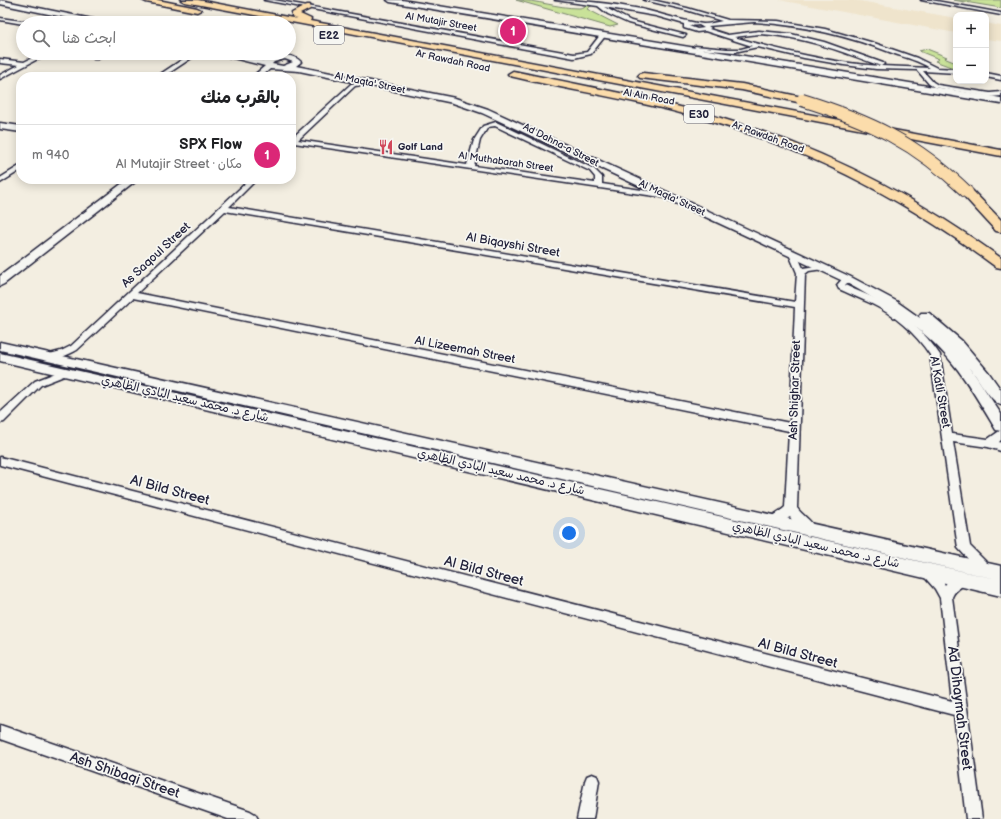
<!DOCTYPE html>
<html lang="ar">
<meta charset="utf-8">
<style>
:root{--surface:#fff;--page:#f2f2f2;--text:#202124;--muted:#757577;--line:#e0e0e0;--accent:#db2777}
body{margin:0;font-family:"Balsamiq Sans","Playpen Sans Arabic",sans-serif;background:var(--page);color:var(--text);direction:rtl}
.controls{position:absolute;right:12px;top:12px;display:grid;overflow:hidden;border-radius:8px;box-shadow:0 2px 10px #0003}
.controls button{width:36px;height:36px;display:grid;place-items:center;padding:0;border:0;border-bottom:1px solid var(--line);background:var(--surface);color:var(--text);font:20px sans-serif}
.you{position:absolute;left:569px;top:533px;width:14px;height:14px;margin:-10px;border:3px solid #fff;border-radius:50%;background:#1a73e8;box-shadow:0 0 0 6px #1a73e833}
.badge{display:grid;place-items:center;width:26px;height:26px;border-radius:50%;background:var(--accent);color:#fff;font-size:13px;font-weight:700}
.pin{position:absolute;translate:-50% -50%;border:2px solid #fff;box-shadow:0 1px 4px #0006}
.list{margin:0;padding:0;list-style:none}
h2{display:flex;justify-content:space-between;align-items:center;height:52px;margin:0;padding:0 16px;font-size:17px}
h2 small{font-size:13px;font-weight:400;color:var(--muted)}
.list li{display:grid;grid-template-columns:26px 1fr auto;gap:12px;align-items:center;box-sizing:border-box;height:60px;padding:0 16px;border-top:1px solid var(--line)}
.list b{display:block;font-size:15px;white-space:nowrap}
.list p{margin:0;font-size:13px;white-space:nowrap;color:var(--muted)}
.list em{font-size:13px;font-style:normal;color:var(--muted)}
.icon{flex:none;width:22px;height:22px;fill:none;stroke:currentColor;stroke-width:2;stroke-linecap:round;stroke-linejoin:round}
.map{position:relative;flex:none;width:1001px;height:819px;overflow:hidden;direction:ltr}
.search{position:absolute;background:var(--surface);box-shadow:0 2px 10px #0003;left:16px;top:16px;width:280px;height:44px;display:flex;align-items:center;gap:10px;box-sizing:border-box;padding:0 14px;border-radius:22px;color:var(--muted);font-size:15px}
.panel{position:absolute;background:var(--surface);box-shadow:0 2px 10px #0003;left:16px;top:72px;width:280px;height:112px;border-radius:16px;direction:rtl}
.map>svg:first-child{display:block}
.built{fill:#efe4cc}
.green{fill:#c9e299;stroke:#76826a}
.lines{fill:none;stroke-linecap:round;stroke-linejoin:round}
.street-casing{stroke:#22223b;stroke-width:3}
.secondary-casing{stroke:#22223b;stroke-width:3}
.highway-casing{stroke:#22223b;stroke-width:3}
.street{fill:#f6f6f2;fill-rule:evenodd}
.secondary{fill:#f6f6f2;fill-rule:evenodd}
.highway{fill:#fbdcab;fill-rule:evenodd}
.highway-bridge-casing{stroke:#22223b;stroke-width:14;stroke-linecap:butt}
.highway-bridge{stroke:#fbdcab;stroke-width:12}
.labels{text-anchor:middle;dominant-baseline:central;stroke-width:3.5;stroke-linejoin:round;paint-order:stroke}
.far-street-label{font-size:10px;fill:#22223b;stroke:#f6f6f2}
.far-poi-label{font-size:10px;font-weight:bold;fill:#22223b;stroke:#f6f6f2;text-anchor:start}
.shield{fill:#f6f6f2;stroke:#626272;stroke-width:1}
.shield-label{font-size:11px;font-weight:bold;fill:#22223b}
.street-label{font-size:12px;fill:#22223b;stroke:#f6f6f2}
.near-street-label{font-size:14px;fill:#22223b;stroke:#f6f6f2}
</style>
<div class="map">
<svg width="1001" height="819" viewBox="0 0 1001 819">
<rect width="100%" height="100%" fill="#f3eee1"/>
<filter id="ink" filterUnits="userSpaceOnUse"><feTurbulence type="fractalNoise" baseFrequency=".025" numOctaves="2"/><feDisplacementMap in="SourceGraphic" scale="8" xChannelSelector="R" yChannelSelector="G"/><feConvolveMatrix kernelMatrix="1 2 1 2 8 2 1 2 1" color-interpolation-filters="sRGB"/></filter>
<g filter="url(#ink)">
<!-- built -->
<path class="built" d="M779,0H854L956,18V33Z
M986,23L1001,26V41L986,39Z"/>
<!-- green -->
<path class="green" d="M516,0C537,0 557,8 579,8C585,8 588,3 594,4L587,9L618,25L610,27Z
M953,0H1001V8Z
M927,49L947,57L944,58L956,63V69L935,61L939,59L919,51Z"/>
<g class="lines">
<!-- street casing -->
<g class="street-casing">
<path id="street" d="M264,0H274L574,54L587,52L601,34L606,35L591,54L574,58Z
M555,0C583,0 613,4 641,9C662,14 682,21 703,24C709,24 716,22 722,21L686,10L644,0H652L687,8L728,20L778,21L825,29L874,43L917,58L937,68L956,69V73L923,71L933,82L938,85L990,93L1001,92V96L990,97L934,87L929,84L917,70L876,69L844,65L804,58L758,47L734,52L697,49L694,47L695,46L727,49H741L752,46L705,31L697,32L684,28V24L656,16L604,7L631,21L686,35L683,37L628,23L608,14L598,6ZM754,22C803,25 849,36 895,54C907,58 919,61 930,68L881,66L884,64L883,63L824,42L791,34L759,31L728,35L709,29L711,28L708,26ZM699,25L704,28L697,29L689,26ZM759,34C802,36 840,51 881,66C831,63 782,51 734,37Z
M921,0H931L1001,13V15Z
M0,18L29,22L31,23L23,24L0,20Z
M42,53H49L0,79V75L19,65L0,63V59L24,62Z
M100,53H107L98,59H94V57Z
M192,53H199L163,77H156Z
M986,73L1001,76V80L986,77Z
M367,81L370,83L369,84L355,86L298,140L467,165L474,140L483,126L496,122L594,169L602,177V184L668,194L672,196L668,198L294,143L291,145V139L351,84ZM495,126L590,171L595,177V183L474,166L480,140L488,127Z
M21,165V170L0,183V178Z
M250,179H257L229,207L795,302L797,273L789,254L790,252H796L803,268L823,265V269L809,271L805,274L797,508C802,515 811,520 815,528L813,531C804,534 795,524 790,517L774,526L770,524L768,521C771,515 780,512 785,507L789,431L133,298L77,350C69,354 55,362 46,359L44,357L46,355L61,351L71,346ZM225,211L795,307L790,423L137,293Z
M844,277H850L851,279L845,285C857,291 869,295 880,301C903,313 925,332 940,355L952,434L988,439L1001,430V440L999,442L1001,443V451L988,447L953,442L970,546L988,564L990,568L988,572L984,573L980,572L958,548L930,355C916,333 893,314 870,303C860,298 849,294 839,289L837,285Z
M66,369L69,370L71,372L69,374L41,385L4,422L0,423V413L35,381Z
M0,457L952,701L940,598L935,589L920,572L922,568C931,565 941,577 945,585C950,578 959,572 967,575L969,579C965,587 956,587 952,597L982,819H966L954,715L0,465Z
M0,725L250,811L255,814L258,819H228L0,739Z
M592,774L597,776L599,781L593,819H577L585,781L587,776Z"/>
</g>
<!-- secondary casing -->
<g class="secondary-casing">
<path id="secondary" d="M0,0L102,21L105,23H92L0,4Z
M387,0H402L1001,98V104L390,2Z
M220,53H233L265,61C274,53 293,53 301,62L296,66L455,98L488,109L851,277L896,301L920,318L919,316L921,313H929L962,341L989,373L1001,390V405C991,402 976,375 969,366L1001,414V431L996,430C984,410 972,389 958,370C928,330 887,305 843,281L482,113L453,103L299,71L270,69L261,77H252L265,66L221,55ZM285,59L293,62L283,66L272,64L274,62Z
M0,123L21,126V132L0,129Z
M128,179H139L4,284L0,286V276Z
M0,342L1001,566V580L0,350Z
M0,353L1001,580V596L0,361Z"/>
</g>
<!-- highway casing -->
<g class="highway-casing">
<path id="highway" d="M142,0H158L197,8L201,10L197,12L146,2Z
M181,0H198L298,19L292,17V13L307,5H310V9L300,14L311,19L310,21L1001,150V156L185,2Z
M513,71C580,85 648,97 714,116C818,146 913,194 1001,258V268L996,267C899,195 801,145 684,114C626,98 567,90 510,76L508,74Z
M643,73L742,84L802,97L807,100L802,103L742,90L640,78L638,76L640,74Z
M967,188L971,189L1001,220V232L996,231L963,195L961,192L963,189Z"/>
</g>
<!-- street -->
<use href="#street" class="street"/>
<!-- secondary -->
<use href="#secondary" class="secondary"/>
<!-- highway -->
<use href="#highway" class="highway"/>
<!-- highway-bridge casing -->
<g class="highway-bridge-casing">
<path id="highway-bridge" d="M802,100C870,121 915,142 967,192"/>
</g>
<!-- highway-bridge -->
<use href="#highway-bridge" class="highway-bridge"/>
</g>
</g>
<!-- icons -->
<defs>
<g id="restaurant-bare" transform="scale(1.2)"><path d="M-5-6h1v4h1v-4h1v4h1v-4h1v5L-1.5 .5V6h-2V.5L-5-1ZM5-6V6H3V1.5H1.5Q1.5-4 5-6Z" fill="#d1495b" stroke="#f6f6f2" stroke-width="2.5" paint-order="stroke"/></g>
</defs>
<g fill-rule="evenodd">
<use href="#restaurant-bare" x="386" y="147"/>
</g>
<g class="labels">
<!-- far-street labels -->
<g class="far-street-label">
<text transform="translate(441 22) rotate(10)">Al Mutajir Street</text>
<text transform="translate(453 61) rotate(12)">Ar Rawdah Road</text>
<text transform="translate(370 83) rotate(12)">Al Maqta' Street</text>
<text transform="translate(649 97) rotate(11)">Al Ain Road</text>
<text transform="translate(768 137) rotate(20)">Ar Rawdah Road</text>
<text transform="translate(561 145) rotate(27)">Ad Dahna-a Street</text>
<text transform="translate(506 162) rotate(8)">Al Muthabarah Street</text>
<text transform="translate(672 198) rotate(25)">Al Maqta' Street</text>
</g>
<!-- far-poi labels -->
<g class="far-poi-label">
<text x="398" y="147">Golf Land</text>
</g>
<!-- shield labels -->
<g class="shield">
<rect x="314" y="26" width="30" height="18" rx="3"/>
<rect x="684" y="105" width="30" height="18" rx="3"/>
</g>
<g class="shield-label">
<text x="329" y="35">E22</text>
<text x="699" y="114">E30</text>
</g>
<!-- street labels -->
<g class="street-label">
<text transform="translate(513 245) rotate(10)">Al Biqayshi Street</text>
<text transform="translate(156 255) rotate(-43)">As Saqoul Street</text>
<text transform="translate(465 350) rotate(11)">Al Lizeemah Street</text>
<text transform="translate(795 390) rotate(-88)">Ash Shighar Street</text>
<text transform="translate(940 392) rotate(80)">Al Katli Street</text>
<text transform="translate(185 399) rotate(13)">شارع د. محمد سعيد البادي الظاهري</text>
<text transform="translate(501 472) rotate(13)">شارع د. محمد سعيد البادي الظاهري</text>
<text transform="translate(816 545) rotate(13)">شارع د. محمد سعيد البادي الظاهري</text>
</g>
<!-- near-street labels -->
<g class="near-street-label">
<text transform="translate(170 490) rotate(15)">Al Bild Street</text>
<text transform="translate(484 571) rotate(15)">Al Bild Street</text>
<text transform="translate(798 653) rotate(15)">Al Bild Street</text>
<text transform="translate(960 708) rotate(83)">Ad Dihaymah Street</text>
<text transform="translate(125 775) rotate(19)">Ash Shibaqi Street</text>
</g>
</g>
</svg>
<div class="controls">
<button>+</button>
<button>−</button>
</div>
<div class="you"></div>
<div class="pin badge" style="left:513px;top:31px">1</div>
<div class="search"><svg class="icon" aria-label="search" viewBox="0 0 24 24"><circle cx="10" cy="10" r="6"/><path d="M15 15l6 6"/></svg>ابحث هنا</div>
<section class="panel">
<h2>بالقرب منك<small></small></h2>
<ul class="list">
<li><span class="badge">1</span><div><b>SPX Flow</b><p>مكان · Al Mutajir Street</p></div><em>940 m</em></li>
</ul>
</section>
</div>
